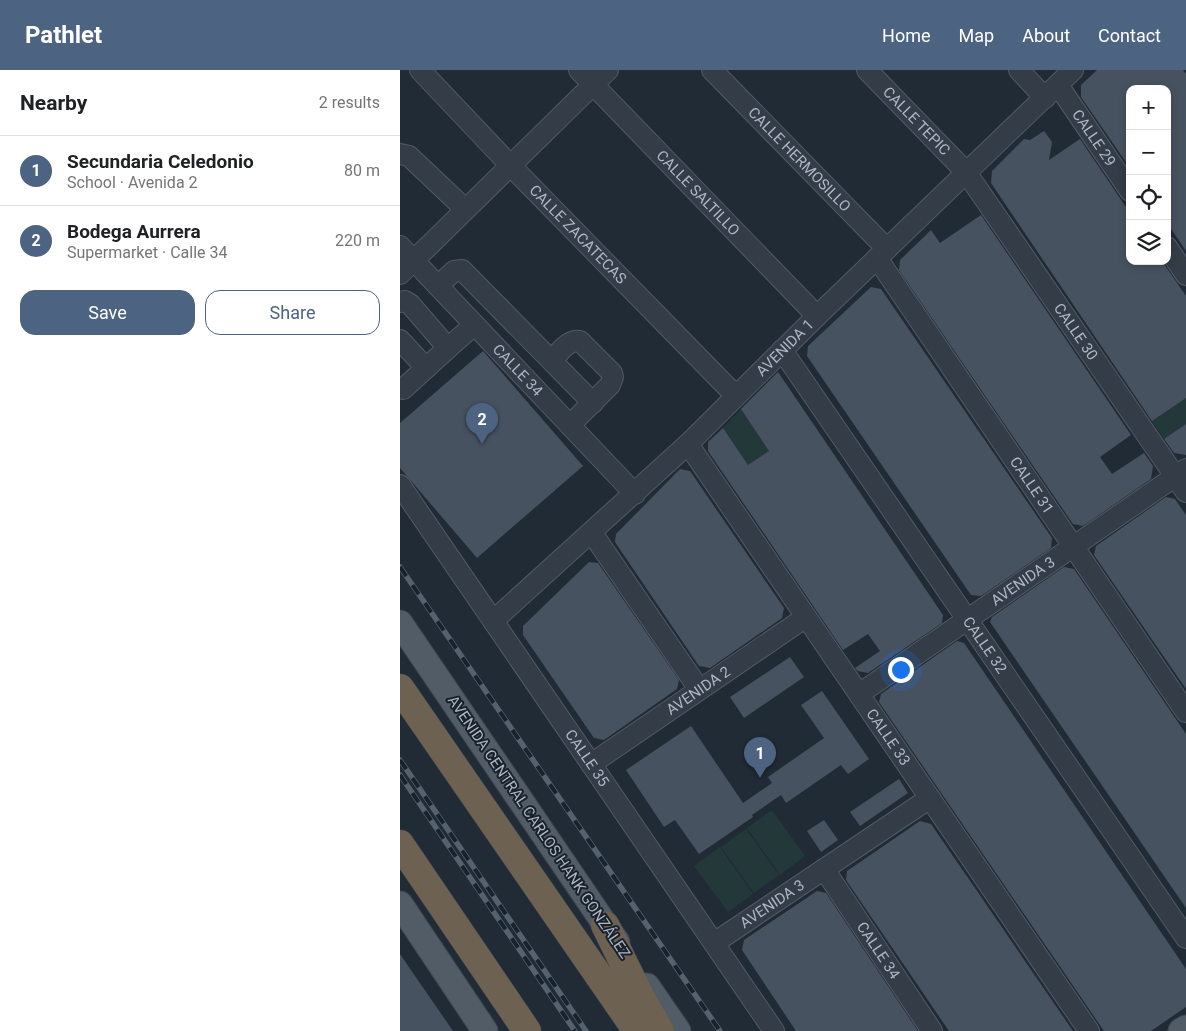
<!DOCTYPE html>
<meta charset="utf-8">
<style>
:root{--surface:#fff;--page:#f2f2f2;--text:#202124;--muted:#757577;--line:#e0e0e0;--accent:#4d6382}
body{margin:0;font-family:Roboto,sans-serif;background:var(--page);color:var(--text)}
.controls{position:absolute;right:15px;top:15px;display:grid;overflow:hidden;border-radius:10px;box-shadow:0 2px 8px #0003}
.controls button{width:45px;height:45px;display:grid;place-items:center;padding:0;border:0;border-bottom:1px solid var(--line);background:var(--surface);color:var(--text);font:25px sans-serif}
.you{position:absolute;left:500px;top:599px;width:18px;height:18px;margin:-12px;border:4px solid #fff;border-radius:50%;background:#1a73e8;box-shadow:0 0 0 8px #1a73e833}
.badge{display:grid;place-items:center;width:32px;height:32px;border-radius:50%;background:var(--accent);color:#fff;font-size:16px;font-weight:700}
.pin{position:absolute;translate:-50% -41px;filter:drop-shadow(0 1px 2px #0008)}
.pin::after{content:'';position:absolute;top:26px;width:18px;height:15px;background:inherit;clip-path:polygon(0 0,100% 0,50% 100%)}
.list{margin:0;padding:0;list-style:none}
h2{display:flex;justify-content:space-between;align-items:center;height:65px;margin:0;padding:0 20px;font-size:21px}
h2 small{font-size:16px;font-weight:400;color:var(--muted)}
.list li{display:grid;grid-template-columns:32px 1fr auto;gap:15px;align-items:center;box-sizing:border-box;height:70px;padding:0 20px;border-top:1px solid var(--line)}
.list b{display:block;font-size:19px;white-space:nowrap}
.list p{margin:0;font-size:16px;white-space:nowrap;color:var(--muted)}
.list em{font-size:16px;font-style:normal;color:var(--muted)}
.actions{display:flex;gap:10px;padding:15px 20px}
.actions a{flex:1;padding:11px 0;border:1px solid var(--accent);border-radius:15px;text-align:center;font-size:18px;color:var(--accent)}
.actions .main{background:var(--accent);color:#fff}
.icon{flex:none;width:28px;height:28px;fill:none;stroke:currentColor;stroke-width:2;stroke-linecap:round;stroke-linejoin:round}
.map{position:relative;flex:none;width:786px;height:961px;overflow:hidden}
header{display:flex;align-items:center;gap:30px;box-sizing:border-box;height:70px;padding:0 25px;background:var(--accent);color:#fff}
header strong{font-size:24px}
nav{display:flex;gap:28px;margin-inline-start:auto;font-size:18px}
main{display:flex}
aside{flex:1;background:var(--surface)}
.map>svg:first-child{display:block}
.green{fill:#233838}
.building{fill:#475260}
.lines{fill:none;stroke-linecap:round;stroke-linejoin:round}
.minor-casing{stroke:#515a65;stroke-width:22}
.major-casing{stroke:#3d4651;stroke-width:27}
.highway-casing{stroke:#3e4751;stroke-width:29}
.minor{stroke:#343d47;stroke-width:20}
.major{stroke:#525c67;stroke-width:25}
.highway{stroke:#6d6151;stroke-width:28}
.rail-casing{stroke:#56616e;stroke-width:5.5}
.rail{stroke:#19222b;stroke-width:4;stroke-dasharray:11;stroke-linecap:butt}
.labels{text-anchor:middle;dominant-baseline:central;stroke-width:4;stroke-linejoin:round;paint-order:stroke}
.street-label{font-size:15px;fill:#aeb7c4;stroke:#19222b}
</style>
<header>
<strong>Pathlet</strong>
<nav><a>Home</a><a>Map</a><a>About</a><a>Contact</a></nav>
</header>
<main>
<aside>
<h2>Nearby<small>2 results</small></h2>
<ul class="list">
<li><span class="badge">1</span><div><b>Secundaria Celedonio</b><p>School · Avenida 2</p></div><em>80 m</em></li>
<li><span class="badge">2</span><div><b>Bodega Aurrera</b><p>Supermarket · Calle 34</p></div><em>220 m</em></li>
</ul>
<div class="actions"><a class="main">Save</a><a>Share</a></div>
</aside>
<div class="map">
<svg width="786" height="961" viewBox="0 0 786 961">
<rect width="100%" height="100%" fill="#212b36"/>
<!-- green -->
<path class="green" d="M786,328V354L764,369L752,351Z
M341,339L369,381L348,395L323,358Z
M372,740L405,786L380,805L347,758Z
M346,759L379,805L354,823L321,777Z
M320,777L353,824L328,842L294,796Z"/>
<!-- building -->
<path class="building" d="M697,0H783L786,4V181L767,153V19H730V98L681,27V15Z
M644,61L652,72L649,90L680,69L730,143V191H762L786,226V328L752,351L591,113L592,101L624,69L630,70Z
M581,145L731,365L700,387L712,404L744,383L753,396L751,409L683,456L673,454L499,200L500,190L531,160L540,173Z
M471,217L481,219L652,468L651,478L581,526L571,525L407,286L408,276Z
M83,281L183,396L77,488L0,398V353Z
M378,302L543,545L542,553L468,603L458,601L455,598L480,581L468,564L443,580L308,381V372L323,358L348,395L369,381L341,339Z
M786,354V385L774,383L764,369Z
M280,399L290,401L384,538L382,548L310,598L299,596L215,472L216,464Z
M766,427L775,429L786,445V619L694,485L696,476Z
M189,492L198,493L279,610L277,619L204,670L194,668L123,565V556Z
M664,497L674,499L786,664V838L590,552L592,547Z
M557,571L564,573L786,899V937L751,961H704L479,632L481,624Z
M390,587L404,607L344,648L330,627Z
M422,621L469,689L448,704L441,695L386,733L381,725L352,745L353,747L299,784L275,750L264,757L226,700L291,656L343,733L372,713L368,707L424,668L401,635Z
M499,709L508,723L460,756L450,742Z
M424,750L438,770L421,782L407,761Z
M520,751L531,754L673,961H549L446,810L447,801Z
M417,821L426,823L518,961H396L342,880L344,870Z
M0,884L13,903L53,961H0Z"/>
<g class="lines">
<!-- minor casing -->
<g class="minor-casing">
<g id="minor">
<path id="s1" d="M20,0L110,95L336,326"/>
<path id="s2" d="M179,0L417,246"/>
<path id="s3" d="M312,0L487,179"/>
<path id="s4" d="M467,0L566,102L786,422"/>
<path d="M619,0L645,28"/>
<path id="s5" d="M658,15L730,121"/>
<path d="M0,84L9,86L65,139"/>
<path id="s6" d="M0,176L235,424"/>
<path d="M767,177L786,205"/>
<path id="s7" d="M477,188L786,642"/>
<path d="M0,204L208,0"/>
<path d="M38,216L54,201L62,200L65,203L193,333"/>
<path d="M0,232L5,231L10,234L48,278L74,255"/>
<path d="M0,270L26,298"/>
<path id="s8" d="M382,280L786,868"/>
<path d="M152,290C160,282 168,269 180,271L212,303L213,307L210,315L170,355"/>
<path d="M3,319L48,278"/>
<path id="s9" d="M288,374L689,961"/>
<path id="s10" d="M0,415L374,961"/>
<path d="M192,463L299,619"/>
<path id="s11" d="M93,551L288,374L417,246L673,0"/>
<path id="s12" d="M459,624L786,399"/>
<path id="s13" d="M191,694L406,547"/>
<path id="s14" d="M424,799L532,961"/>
<path id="s15" d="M314,873L530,728"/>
</g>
</g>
<!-- major casing -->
<g class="major-casing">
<path id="major" d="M0,553L217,872
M0,834L85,961
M247,916L278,961
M781,961L786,958"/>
</g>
<!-- highway casing -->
<g class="highway-casing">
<path id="highway" d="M0,618L237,961
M0,774L127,961
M205,855L241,928L260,961"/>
</g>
<!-- minor -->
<use href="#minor" class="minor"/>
<!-- major -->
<use href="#major" class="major"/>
<!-- highway -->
<use href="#highway" class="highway"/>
<!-- rail casing -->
<g class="rail-casing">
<path id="rail" d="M0,497L320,961
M0,690L186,961
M0,705L175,961"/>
</g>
<!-- rail -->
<use href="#rail" class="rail"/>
</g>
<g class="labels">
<!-- street labels -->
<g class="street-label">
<text stroke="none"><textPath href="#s4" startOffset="71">CALLE TEPIC</textPath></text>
<text stroke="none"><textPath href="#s5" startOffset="64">CALLE 29</textPath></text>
<text stroke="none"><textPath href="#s3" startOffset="125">CALLE HERMOSILLO</textPath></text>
<text stroke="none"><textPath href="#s2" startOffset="171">CALLE SALTILLO</textPath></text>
<text stroke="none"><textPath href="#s1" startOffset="228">CALLE ZACATECAS</textPath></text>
<text stroke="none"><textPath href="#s4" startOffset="336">CALLE 30</textPath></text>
<text stroke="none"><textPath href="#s11" startOffset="400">AVENIDA 1</textPath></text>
<text stroke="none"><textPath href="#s6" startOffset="171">CALLE 34</textPath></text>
<text stroke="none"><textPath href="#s7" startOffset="275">CALLE 31</textPath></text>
<text stroke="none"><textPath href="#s12" startOffset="199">AVENIDA 3</textPath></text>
<text stroke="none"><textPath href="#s8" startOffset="358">CALLE 32</textPath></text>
<text stroke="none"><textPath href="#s13" startOffset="130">AVENIDA 2</textPath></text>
<text stroke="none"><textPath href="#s9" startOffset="355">CALLE 33</textPath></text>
<text stroke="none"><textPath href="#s10" startOffset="331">CALLE 35</textPath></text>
<text transform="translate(139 757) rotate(56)">AVENIDA CENTRAL CARLOS HANK GONZÁLEZ</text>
<text stroke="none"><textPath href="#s15" startOffset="70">AVENIDA 3</textPath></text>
<text stroke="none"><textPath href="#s14" startOffset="98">CALLE 34</textPath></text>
</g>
</g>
</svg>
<div class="controls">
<button>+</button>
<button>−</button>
<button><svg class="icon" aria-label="locate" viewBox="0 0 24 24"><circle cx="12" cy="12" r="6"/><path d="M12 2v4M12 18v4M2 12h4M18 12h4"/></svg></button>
<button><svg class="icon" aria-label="layers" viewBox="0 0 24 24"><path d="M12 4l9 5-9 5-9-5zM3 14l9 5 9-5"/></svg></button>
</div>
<div class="you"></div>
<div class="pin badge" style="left:360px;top:708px">1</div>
<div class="pin badge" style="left:82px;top:374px">2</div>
</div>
</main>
